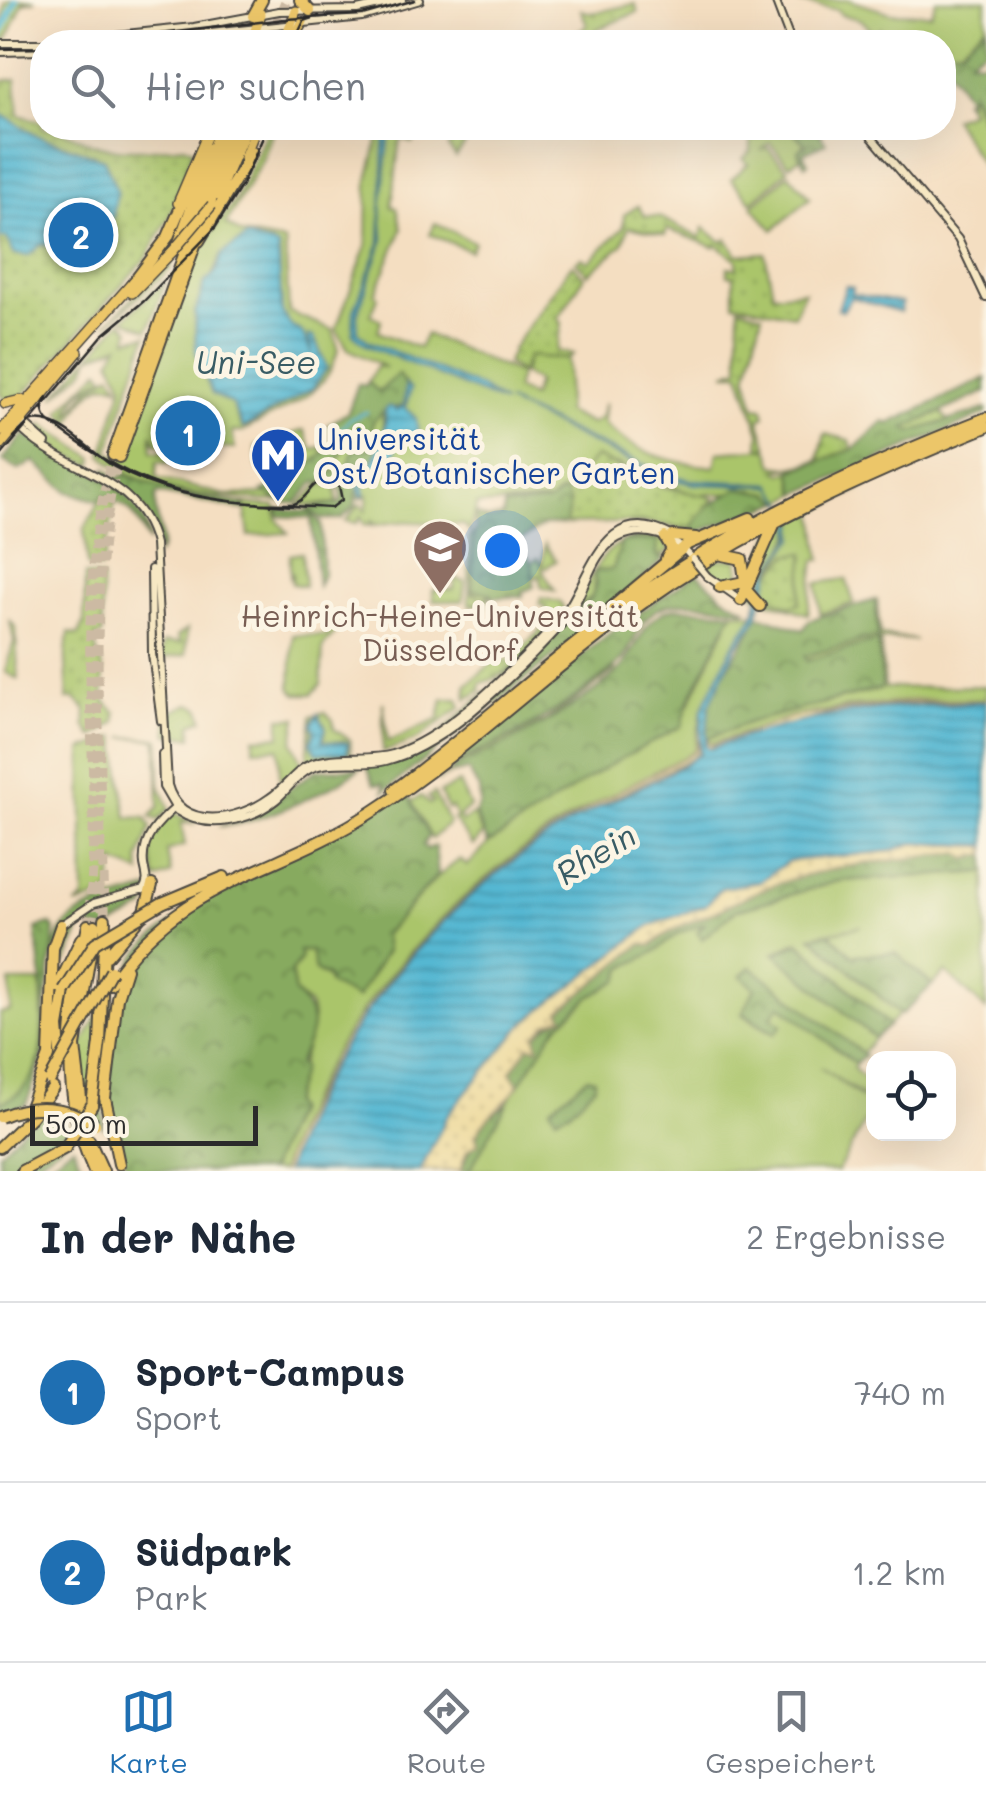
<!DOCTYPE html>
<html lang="de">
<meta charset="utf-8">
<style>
:root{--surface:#fff;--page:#f2f2f3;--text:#1f2937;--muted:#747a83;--line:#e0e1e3;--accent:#1f6fb2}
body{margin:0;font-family:Mali,sans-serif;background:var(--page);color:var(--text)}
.controls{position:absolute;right:30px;bottom:30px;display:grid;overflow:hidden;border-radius:20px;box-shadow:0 10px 40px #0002}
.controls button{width:90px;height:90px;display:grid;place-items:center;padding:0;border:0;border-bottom:2px solid var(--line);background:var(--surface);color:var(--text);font:50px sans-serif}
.scale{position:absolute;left:30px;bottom:25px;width:228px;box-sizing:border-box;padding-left:10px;border:5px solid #2b2b2b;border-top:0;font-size:28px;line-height:35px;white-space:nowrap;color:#2b2b2b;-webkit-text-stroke:8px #fcf5e5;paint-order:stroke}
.you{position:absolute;left:502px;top:550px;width:35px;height:35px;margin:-25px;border:8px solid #fff;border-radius:50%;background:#1a73e8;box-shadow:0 0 0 15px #1a73e833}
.badge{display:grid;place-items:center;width:65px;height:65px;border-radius:50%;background:var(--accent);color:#fff;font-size:32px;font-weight:700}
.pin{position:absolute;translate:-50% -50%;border:5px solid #fff;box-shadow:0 2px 10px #0006}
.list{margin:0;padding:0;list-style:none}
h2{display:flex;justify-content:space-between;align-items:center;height:130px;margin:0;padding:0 40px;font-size:42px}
h2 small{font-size:32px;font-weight:400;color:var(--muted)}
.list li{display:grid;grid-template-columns:65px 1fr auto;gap:30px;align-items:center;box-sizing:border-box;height:180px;padding:0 40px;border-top:2px solid var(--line)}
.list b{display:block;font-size:38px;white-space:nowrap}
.list p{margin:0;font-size:32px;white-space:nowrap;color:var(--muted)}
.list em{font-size:32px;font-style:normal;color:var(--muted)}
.icon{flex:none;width:55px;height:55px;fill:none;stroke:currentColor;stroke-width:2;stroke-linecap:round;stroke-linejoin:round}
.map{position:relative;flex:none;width:986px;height:1171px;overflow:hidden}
.search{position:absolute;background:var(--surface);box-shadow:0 10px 40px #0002;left:30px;right:30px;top:30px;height:110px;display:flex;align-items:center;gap:25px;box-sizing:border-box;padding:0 35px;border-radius:40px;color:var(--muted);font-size:38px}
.sheet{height:490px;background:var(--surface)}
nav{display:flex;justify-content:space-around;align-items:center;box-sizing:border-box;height:140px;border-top:2px solid var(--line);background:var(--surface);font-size:28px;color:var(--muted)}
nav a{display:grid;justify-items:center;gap:5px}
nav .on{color:var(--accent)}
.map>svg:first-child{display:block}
.green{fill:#aac56b;stroke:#6a784b;stroke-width:2.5;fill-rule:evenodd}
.forest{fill:url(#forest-crowns);stroke:#596a45;stroke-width:2.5;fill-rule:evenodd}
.sand{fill:url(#sand-dots);stroke:#8c8264;stroke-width:2.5}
.park{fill:url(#park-dots);stroke:#6a784b;stroke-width:2.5}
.water{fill:url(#water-rules);stroke:#40717e;stroke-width:2.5}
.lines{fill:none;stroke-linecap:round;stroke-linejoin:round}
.stream{stroke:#54b7d2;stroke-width:2.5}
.river{stroke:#54b7d2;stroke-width:6}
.highway-tunnel{stroke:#ccbaa3;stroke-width:10;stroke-dasharray:10 5;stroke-linecap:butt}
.secondary-casing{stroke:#494642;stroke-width:10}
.primary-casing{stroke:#494642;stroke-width:12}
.highway-casing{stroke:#494642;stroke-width:14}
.secondary{stroke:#f7e8c3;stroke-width:6}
.primary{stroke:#ecc669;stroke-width:9}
.highway{stroke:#ecc669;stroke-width:10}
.tram{stroke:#2b2b2b;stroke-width:2.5}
.secondary-bridge-casing{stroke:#494642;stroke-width:10;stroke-linecap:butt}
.primary-bridge-casing{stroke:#494642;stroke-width:12;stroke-linecap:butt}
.highway-bridge-casing{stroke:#494642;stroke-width:14;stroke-linecap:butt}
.secondary-bridge{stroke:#f7e8c3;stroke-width:6}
.primary-bridge{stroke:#ecc669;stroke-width:9}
.highway-bridge{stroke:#ecc669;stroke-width:10}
.labels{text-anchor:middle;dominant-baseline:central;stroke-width:10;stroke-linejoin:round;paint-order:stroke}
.transit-label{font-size:30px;fill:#164399;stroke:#fcf5e5;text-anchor:start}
.education-label{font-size:30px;fill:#785e54;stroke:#fcf5e5}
.water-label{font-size:32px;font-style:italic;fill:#395c65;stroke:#fcf5e5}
</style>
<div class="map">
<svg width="986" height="1171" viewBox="0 0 986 1171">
<defs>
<pattern id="forest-crowns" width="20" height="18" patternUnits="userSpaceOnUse" patternTransform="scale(2.5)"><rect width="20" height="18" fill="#87aa5f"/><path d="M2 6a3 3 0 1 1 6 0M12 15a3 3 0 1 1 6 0" fill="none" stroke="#6f8b4f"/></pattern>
<pattern id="sand-dots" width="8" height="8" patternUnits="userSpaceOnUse" patternTransform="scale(2.5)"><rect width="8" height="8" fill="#eeda9e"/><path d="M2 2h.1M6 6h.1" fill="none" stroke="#cb8" stroke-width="1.8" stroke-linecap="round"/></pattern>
<pattern id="park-dots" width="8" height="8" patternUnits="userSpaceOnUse" patternTransform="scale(2.5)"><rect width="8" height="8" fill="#aac56b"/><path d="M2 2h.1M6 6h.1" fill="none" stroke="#92a95d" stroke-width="1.8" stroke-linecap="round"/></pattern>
<pattern id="water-rules" width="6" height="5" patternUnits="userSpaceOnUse" patternTransform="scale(2.5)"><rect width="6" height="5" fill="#54b7d2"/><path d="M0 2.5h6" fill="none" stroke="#4695ab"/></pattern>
</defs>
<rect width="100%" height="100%" fill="#fcf5e5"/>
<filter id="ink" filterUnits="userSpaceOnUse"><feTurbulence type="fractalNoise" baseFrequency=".01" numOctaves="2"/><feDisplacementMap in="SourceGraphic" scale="20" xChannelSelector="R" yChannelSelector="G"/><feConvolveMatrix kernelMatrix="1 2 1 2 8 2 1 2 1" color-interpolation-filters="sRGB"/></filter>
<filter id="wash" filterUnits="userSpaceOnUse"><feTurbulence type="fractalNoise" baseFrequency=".0048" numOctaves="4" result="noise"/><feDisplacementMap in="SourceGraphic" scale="40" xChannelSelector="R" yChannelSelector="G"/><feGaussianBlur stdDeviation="2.25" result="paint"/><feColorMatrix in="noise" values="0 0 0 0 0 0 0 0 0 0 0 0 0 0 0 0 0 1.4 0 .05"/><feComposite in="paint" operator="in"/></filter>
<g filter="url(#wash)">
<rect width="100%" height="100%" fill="#f4dec1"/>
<!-- green -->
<path class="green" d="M785,0H849L891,13L931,14L936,0H986V25L961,48L948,52L944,48L947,42L924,34L922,37L940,42L926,38L919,42H892L880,28L861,41L869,28L861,20L840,14L839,10Z
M970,91L986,132V173L953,118L971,111L966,104Z
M268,128H274L263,159L226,224L241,234L285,242L289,312L333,330L338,348C328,400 281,407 242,432H232L235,449L156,444L152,434V451L173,452L172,463L157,462L156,478L225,495L271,494L276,501C221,498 144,496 102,455L123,385L111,360L119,345L90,357L85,370L54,397L121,321L130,330L127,339L147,335L108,453L124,458L197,252L236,199ZM248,237L278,247C283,268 276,291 282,312C286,323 319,357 326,365C315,395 294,396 269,410C258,416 255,426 241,426L232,404L212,394L197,357L195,313L222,254Z
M381,128L416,139L412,143L402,138L399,145L392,207L397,208L402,229L375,294L378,297L371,315L381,320L378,332L419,348L426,334L520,374L516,389L532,397L537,382L523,374L528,356L568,359L566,412L591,424L600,418L605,403L603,423C631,452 671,463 715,467L718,452L768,448L774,465L793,468L818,460L825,434L819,461L776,470L783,474L791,471L797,494L781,502L770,493L738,488L732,494H704L703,508L685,532L660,523L632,524L685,491L616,464H593L595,457L568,498L561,492L550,501L477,505L469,532L464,525C432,524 406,518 377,525L370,519L373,525L364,524L361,516L357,523L346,521L360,504L366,511L368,495L360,499L356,496L359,486L353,475L373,451L374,442L346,473L336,475L331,469L346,445L361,442L357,438L382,412L379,392L368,382L377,366L387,368L348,349L336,329L367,245L368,180Z
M772,128H790L805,144L798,151L800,158L789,165L770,143L761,151L767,147L788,170L752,202L731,179L748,164L743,159L751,150V139Z
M789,174L810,198L773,230L752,206Z
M435,223L474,242L470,251L430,234Z
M174,255L171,269L105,326Z
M166,281L148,330L123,319Z
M100,370L105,377C85,386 73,396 67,418L89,389L111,374L119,386C92,375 74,414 69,426L60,411Z
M941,412L949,421L911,432L905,428Z
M42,424L94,458L92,465L64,453L35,428L41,429Z
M304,430L312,449L321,447L324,455L294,478L275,486L272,471L258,467L256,446Z
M986,430V435L974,442L881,478L815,512L821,560H815L808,614L760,599C769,567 796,549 796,516Z
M321,483L336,488L337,503L298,506Z
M245,504L275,506L277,519L288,533L249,536Z
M793,517C796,547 767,566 758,598L748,589L774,528L765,563L776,531Z
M473,533L472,589L492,594L473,604L489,597L486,608L469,605V592L480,596L469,590V538Z
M644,535L662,539L670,550L658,558L655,539L625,540L613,569L595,571L593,596L577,607C593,571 602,542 644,535Z
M545,544L556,561L542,570L555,591L541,587L540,575L534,579L532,562L538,558L542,566Z
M302,553L305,583L304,586L292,584V572L290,580V555Z
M715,559H738L741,580L725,582L706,566Z
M454,578L465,581L463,601H433V590L454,589Z
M846,579L854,603L820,614L817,583Z
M877,599L880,635L916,640L880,639L885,688L986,686V700L854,706L792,717L708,745L706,739L750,722L881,689L878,640L807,661L805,656L877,636Z
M733,612L754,614L702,709L695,751C654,778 604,796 562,823C439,900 324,1031 281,1171H269L295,1110L291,1104L313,1017L309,1005L295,993L291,972L299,962L298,951H311L315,970L357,998L386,951L384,935L436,878L460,859L467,866L488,844L684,715Z
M10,621L16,627L18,679L5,672L14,641Z
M331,625H337L336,633L323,646L321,684L312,694H296L291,688L293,635L327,636Z
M187,629L186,655L160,659L163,643H181L177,637Z
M616,669L544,725L437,781L462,761L546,720Z
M443,699H458L461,707L418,739L383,752V702L388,742L439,719Z
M189,704L200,708L203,719L192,724V737L168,735L167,714Z
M325,712L333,720L334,729L350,740L351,754L311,761L307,758L312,716ZM318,715L326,728L323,743L344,741L336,754L320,753L311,743L315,730L312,724Z
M280,718H297L293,742L303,765L280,786L279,748L254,749V738L280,736Z
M116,737L127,818L145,817L151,827L139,860L141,873L114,862L110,893L76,906L84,899L82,750Z
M123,737L159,739L160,785L169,809L158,820L150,817L159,807L157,739Z
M459,783L470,807L459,817L462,822L473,814L483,834L473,846L453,819L456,817L452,807L448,809L440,793Z
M434,793L449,823L432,839L411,801L421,796L429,804L433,802L428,797Z
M175,813L193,823H181L185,845L167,851L171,874L156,880C148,852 145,830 175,813Z
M986,872V1010L946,972L932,985L896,953L852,955L829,933L861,926L811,936L899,1014L889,1025L798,941L774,953L875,1038L862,1053L751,967L741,976L756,988L742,1014L774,1034L781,1025L771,1017L779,1004L856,1064L853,1068L873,1086V1103L820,1067L873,1106L838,1171H469L523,1075L557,1026L590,997L618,980L623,968C651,954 674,932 703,922L710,932L736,910L839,881Z
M10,982H41C41,1027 52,1085 0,1103V1013L10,1011Z
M99,1013L97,1058L86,1112L79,1050Z"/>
<!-- forest -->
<path class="forest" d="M986,25V48L968,60L986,61V128L971,91L967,103L963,101L967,97L944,63V48L961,49Z
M790,128H816L826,143L803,153L808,163L805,165L798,151L805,144Z
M398,374L406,385L404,406L386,409C388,426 377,459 366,473L358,471L361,487L355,495L356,505L341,519H322L308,509L341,503L342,490L330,480L314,483L296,503H283L263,491L294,478L332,447L328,425L348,412L358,384L365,386L368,382L379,392ZM382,412L384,430L371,448L353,451L346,473L331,472L346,445L359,444L358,436L371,435L373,422Z
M986,378V392L905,428L911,432L986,409V414L797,494L791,471L854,449L884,421L888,424Z
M24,434C64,459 149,489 149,543C134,513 136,511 104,495L98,501L68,492L34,461L19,470L2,461Z
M106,468L118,478L125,475L184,495L243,504L244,510L157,493C149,512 170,537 158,554C157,513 134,496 102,475Z
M738,488L769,493L781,502L688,536L702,510Z
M561,493H567L570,504L566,524L544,525L517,543L532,562L534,587L522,592L523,596L490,598L492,594L472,589L476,514L487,519L503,516L504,506L549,502Z
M278,509L309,512L321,523L323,575L318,586L311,518L279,516Z
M658,540L657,557L665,558L591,627L384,792V784H374L367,766L429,743L591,599L596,584L594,572L613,569L622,541Z
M697,573L724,597L748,610C723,608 687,598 663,607C638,615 635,650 616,666C568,706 506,743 449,764L607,635Z
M875,600L878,636L805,656L807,661L878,640L882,688L750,722L706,739C701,688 741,657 758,615L803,630L809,620Z
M678,608L733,612L688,702L682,726L608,766L488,844L475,813L480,804L479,789L468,770L454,773L452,769C510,742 570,715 617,672C640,650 642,611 678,608Z
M360,768C335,789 254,826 219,826L247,818L316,770Z
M427,780L408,795L429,836L423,845L427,849L435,846L438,874L384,935L386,951L357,998L329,984L327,976L315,970L311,951H299L301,958L291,972L295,993C322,1022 312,1030 298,1064L302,1068L291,1104L295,1109L269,1171H128C122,1152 114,1133 111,1113C105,1076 117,988 136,957C170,905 364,814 427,780Z
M960,853L967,859L986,854V872L839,881L736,910L702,939L697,932L705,923L679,933L653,953L623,968L619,980L590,997L557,1026L519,1085L511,1072C526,1050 537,1027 563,1017L560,1011L641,944L651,946C676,923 705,919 733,903C799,866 885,861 960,853Z
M151,889L145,908L106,930L82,924L66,963L56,961C48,909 114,900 151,889Z
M51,924L55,929L46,1007L47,1047L26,1105L0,1113V1103C64,1081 41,981 36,928Z
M829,933L852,955L896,953L932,985L901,1015L812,937Z
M799,943L889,1025L875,1038L775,954Z
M751,967L862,1053L865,1055L856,1064L780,1005L771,1017L782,1025L775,1033L743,1013L755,988L741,976Z
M114,987L102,1099L104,1128L91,1117L101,1084L107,998Z
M588,1077L595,1079V1086L569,1112L556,1117L550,1108Z
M507,1104L469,1171H460L488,1112L494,1113Z
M40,1112L63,1114L71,1138L33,1165L0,1171V1152Z
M73,1146L84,1171L48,1169V1164Z"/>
<!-- sand -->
<path class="sand" d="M916,700H986V702H924L837,712L710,749L706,746V739L712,745L792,717Z
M699,740L697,756C550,824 439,904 350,1042C324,1083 300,1124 286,1171H281C294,1127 317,1087 342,1048C430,905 543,824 693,753Z
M914,843L986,846V854L967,859L959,853C884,861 799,867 733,903C704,919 676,923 651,946L641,944L560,1011L564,1017L548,1023L536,1036L538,1048L529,1046L511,1072L519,1085C504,1108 488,1112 476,1135L478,1144L467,1151L460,1171H420L448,1114L525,1022L650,925L706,905L721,888L759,882L788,861L891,851Z"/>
<!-- park -->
<path class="park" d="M11,0H36L23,3L7,40L0,38L5,3Z
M635,4L638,12L595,30L598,37L587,42H563L587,25L581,10L592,13Z
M16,79L19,115L42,122V128C65,128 74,137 91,143C122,154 152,149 184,146L193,150L170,216L147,257L22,396L5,400L0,393V81Z
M458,128H476L456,157L448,147Z
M638,206L644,216L660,217L700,238L704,228L723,242L727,239L738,255L765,253L773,294L804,291L794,315L734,303V276L728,275V267L737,269V260L716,244L714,247L667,229L665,235L629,227L622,245L588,274L576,262L582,258L589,262L623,228L624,215Z
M572,264L584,277L558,319L562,323L557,351L573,354L568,359L528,356L521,373L507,363L513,348Z
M739,307L762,314L747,377L755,407L763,408L765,416L759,419L768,448L759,447L760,433L740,373H725L739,368Z
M825,434L850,440L852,449L819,461Z
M596,457L660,486L714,498L689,529L645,522L566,524L570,504L566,492C582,485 581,468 596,457Z
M103,495L115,501L102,568L88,567L84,530Z
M805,553L799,603L790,606L762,594L768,576L789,555Z
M85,575L102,578V635L95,639C94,651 99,654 102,664C107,684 96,698 116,712V722L93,737L85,726L86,710L75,699H67C69,675 62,659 69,633L79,635L84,620Z
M541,598L560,602L564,609C544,635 512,677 481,683L480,691L467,699L466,686L494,661L509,660L545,626L546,606L539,605Z"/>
<!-- water -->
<path class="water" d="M0,113L35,135L104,159L117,191L112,222L95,232L72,231L65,249L42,244L28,256L14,254L7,238H0Z
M385,128L389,141L381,208L383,239L357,315L358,332L368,341L480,387L504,403L366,345L353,334L354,311L380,243Z
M247,237L278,247L282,312L291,326L302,332L312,354L308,335L314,337L327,368L313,388L243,428L232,404L212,394L196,352L195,313L205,282L215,273L222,254Z
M846,286L853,288L852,294L902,303L900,312L851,297L843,311L838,309Z
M406,385L411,389L405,408L416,418L418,432L397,446L393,459L375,468L371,478L362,477L365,494L361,497L355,472L366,473C375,461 389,425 385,410L389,406L397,410L404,406Z
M507,402L662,473L691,480L771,484L795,516V538L773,564L756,620L736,647L709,706L706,746L710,749C809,711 885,707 986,702V846L914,843L891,851L788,861L759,882L721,888L706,905L649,926L525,1022L448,1114L420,1171H286C329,1032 442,901 565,826C606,800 662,781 700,754L702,709L732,647L753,617L765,576L793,537L790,510L772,486L694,484L662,477Z
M318,714L326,728L322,741L348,743L347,753H317L311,743L315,731L312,724Z"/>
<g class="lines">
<!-- stream -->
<path class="stream" d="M340,430L350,419L367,412"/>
<!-- river -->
<path class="river" d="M0,36L16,0"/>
</g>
</g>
<g filter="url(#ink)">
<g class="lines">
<!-- highway-tunnel -->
<path class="highway-tunnel" d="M270,39L286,0
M103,860L105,919
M100,864C103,726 84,593 119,457
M88,925C107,762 68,621 113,455
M95,925L99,881"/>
<!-- secondary casing -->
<g class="secondary-casing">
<path id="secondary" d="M775,0L791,42
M47,42L194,27L279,11L357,10L402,0
M110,42L120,41L119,35
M125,42L362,17L420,0
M0,43H42
M0,52L42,51
M864,128L958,239L986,298
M18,418L46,443
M16,424C61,474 137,471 155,544L168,785C181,832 239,820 269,798C282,790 291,777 303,768C327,752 365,762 393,754C444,737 494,687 532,649C546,635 561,620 571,603C595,561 610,502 673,536
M151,569L152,654L161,721
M707,576L741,600
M162,754L163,787L177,811C207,831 249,822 276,800C288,790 296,776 310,769C332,759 362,767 386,761C441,747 494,693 534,654C548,640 563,625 573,608C588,584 592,552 618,538C645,524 675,537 693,559
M143,890C149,880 146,876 144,865C141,839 158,822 177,806
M61,925L94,903L151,887"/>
</g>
<!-- primary casing -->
<g class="primary-casing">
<path id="primary" d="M251,42L261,14
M284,42L296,11
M290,42L303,22
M244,158L256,128
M178,203L210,128
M132,293L173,251
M5,404L22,400
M0,432L134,281
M0,446L78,352"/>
</g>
<!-- highway casing -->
<g class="highway-casing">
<path id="highway" d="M300,0L310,11
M253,16L262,0
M262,42L264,36
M217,195L246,128
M199,241L252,152
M177,248L220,128
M131,286L168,237L206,148
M113,455L229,128
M119,457L237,128
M673,536L696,538
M665,537L672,549L666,559
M718,554L742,559L745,580
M720,587L744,582
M746,590L760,606
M741,600L774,525
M611,608L688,544L750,518
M394,790C479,728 555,655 640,595C748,518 864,466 986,418
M162,903L224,877
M88,925C71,1011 56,1087 94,1171
M107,956L145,911L152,885
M110,984C181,878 275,875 372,812C469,750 549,669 643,603C750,527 865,476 986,427
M58,987L81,939
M61,1063L58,1027L64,991
M92,1105L100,1043L105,919
M29,1110L49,1056L53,948L61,925
M84,1124L75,1046L95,925
M89,1140L103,1171
M0,1147L31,1117L53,1088
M119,1164L105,1098L117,998L126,969
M22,1171L65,1148"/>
</g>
<!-- secondary -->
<use href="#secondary" class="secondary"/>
<!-- primary -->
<use href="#primary" class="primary"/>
<!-- highway -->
<use href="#highway" class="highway"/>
<!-- tram -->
<path class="tram" d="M93,42L285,19L362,15L415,0
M294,42L304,21L319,16
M0,49L42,48
M14,437L29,422C58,412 91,453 114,467C167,497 235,505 294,504C309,499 309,483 325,480L339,486L342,500L331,508C205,502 152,500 48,421C42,414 41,406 47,397
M0,457L102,336L144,301L215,228L242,185L267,128"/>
<!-- secondary-bridge casing -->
<g class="secondary-bridge-casing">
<path id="secondary-bridge" d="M693,559L707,576"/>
</g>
<!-- primary-bridge casing -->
<g class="primary-bridge-casing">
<path id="primary-bridge" d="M173,251L212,205"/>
</g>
<!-- highway-bridge casing -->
<g class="highway-bridge-casing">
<path id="highway-bridge" d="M64,991L95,943L162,903
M50,1080L111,971
M0,1117C32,1103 65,1105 95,1124
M65,1148L92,1105"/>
</g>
<!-- secondary-bridge -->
<use href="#secondary-bridge" class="secondary-bridge"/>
<!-- primary-bridge -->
<use href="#primary-bridge" class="primary-bridge"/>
<!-- highway-bridge -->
<use href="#highway-bridge" class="highway-bridge"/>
</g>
</g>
<!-- icons -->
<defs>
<g id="metro-pin" transform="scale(2.875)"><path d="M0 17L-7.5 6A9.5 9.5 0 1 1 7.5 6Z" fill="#1a4fb4" stroke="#fcf5e5"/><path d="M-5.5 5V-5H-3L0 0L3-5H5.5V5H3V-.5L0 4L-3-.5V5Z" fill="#fff"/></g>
<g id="university-pin" transform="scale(2.875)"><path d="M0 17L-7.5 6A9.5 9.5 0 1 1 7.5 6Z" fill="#8d6e63" stroke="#fcf5e5"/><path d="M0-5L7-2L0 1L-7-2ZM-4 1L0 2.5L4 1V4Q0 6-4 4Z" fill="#fff"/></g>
</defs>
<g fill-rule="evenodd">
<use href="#metro-pin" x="278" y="455"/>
<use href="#university-pin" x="440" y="547"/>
</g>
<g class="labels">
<!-- transit labels -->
<g class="transit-label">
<text x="317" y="438">Universität<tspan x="317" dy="34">Ost/Botanischer Garten</tspan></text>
</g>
<!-- education labels -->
<g class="education-label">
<text x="440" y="615">Heinrich-Heine-Universität<tspan x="440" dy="34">Düsseldorf</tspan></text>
</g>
<!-- water labels -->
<g class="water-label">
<text x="256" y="361">Uni-See</text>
<text transform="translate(595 853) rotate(-31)">Rhein</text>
</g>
</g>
</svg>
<div class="controls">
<button><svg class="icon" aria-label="locate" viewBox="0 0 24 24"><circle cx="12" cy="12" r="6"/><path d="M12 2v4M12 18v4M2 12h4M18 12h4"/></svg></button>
</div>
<div class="scale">500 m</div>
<div class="you"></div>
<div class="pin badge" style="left:188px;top:433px">1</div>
<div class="pin badge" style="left:81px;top:235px">2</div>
<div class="search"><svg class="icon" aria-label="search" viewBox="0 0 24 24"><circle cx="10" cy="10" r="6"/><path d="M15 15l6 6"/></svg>Hier suchen</div>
</div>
<section class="sheet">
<h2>In der Nähe<small>2 Ergebnisse</small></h2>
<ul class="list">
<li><span class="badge">1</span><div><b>Sport-Campus</b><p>Sport</p></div><em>740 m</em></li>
<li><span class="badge">2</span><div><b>Südpark</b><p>Park</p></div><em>1.2 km</em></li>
</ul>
</section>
<nav>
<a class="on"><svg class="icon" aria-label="map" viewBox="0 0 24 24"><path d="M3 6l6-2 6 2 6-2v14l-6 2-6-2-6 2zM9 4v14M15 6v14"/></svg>Karte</a>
<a><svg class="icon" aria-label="directions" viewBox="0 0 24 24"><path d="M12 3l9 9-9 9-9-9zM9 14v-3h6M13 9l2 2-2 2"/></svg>Route</a>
<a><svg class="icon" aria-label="saved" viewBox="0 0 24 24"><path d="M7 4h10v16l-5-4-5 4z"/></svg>Gespeichert</a>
</nav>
